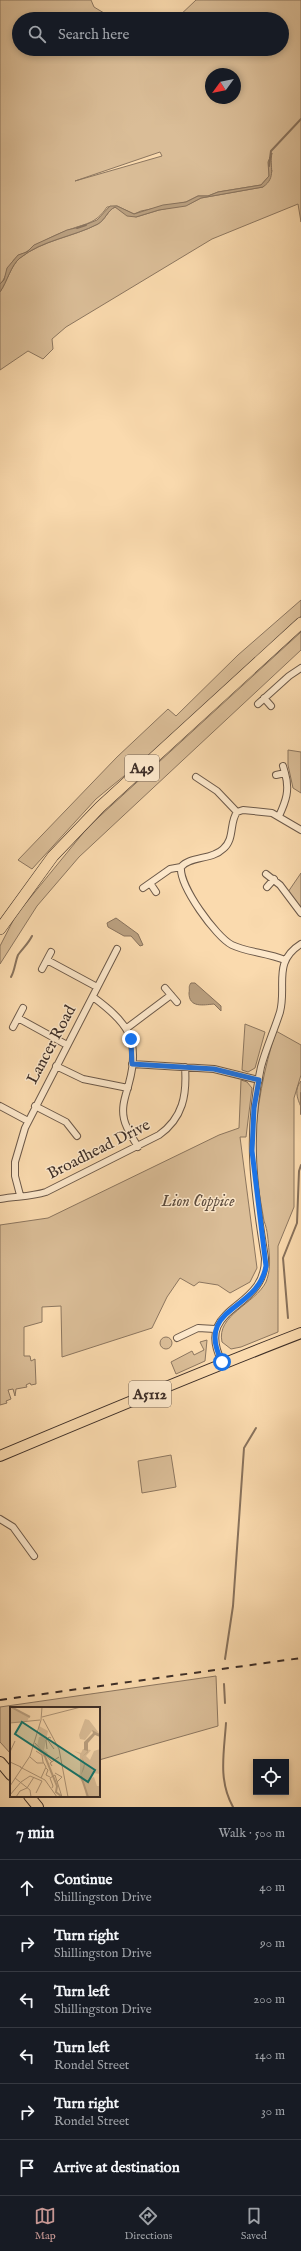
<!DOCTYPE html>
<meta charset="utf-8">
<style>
:root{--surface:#171b24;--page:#20242c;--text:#f1f3f6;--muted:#9ea1a6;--line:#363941;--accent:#c59692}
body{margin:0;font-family:"IM FELL English",serif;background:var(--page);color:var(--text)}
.controls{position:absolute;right:12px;bottom:12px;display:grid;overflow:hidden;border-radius:0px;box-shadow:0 2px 6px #0003}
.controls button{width:36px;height:36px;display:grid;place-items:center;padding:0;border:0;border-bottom:1px solid var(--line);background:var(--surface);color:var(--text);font:20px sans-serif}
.compass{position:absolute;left:205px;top:68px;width:36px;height:36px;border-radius:50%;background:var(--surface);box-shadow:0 2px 6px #0003;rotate:237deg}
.stop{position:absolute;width:12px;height:12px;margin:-9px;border:3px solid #1a73e8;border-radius:50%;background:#fff}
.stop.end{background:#1a73e8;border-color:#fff;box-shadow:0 1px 4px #0008}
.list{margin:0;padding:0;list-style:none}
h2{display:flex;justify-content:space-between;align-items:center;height:52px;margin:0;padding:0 16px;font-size:17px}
h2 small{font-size:13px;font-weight:400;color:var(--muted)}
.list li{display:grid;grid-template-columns:26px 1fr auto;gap:12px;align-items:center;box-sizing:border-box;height:56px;padding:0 16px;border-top:1px solid var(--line)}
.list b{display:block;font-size:15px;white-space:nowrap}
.list p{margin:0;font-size:13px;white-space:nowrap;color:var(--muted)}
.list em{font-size:13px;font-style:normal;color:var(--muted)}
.icon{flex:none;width:22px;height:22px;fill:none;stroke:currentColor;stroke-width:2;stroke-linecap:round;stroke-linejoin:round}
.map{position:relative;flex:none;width:301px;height:1807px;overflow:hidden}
.search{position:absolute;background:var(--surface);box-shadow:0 2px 6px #0003;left:12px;right:12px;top:12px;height:44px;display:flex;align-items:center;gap:10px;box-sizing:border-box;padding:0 14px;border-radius:22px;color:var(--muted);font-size:15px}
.sheet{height:388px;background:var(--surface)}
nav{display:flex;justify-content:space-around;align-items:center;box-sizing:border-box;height:56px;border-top:1px solid var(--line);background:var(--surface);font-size:11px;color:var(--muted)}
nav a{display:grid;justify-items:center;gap:2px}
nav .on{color:var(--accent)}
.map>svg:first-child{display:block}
.green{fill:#dabd97;stroke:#8c765f;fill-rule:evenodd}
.water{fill:#baa080;stroke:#88725c}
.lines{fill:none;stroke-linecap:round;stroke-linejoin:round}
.stream{stroke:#88725c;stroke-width:2}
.minor-casing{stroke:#6c5949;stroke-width:8}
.primary-casing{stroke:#3d2e27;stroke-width:12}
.trunk-casing{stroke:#3d2e27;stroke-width:12}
.minor{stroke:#fce7ca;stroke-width:6}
.primary{stroke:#fadaae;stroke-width:10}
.trunk{stroke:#fadaae;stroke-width:11}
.rail{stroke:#3d2e27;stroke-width:2;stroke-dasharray:7 7;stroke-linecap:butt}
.route{stroke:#1a73e8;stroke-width:5}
.labels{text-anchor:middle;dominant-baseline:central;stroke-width:3;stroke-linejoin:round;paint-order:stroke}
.shield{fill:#fce7ca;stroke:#766658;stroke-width:1}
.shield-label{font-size:15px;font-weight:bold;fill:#3d2e27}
.street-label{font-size:16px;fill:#3d2e27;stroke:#fce7ca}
.park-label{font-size:16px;font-style:italic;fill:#5c4b3d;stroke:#fce7ca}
.inset-river{fill:none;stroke:#baa080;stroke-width:2}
.inset-road{fill:none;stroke:#ae9578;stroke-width:1}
.view{fill:#0f766e;fill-opacity:0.15;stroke:#0f766e;stroke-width:2}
.inset-edge{fill:none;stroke:#3d2e27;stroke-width:2}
</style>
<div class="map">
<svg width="301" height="1807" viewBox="0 0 301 1807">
<rect width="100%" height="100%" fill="#fadaae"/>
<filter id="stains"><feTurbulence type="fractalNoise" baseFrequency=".005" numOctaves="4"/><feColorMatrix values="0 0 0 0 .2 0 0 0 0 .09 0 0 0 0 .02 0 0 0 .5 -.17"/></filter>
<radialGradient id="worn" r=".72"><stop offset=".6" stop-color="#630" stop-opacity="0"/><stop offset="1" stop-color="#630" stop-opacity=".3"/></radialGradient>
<!-- green -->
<path class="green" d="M0,0H91L94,7L114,19H19V49H282V19H176L196,0H301V222L298,204L212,239L66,327L52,339L53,349L43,359L28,351L0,370V292C7,282 11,265 20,258C43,240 73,237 98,224C106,219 107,211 115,207L136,217L159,210L189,204L201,198L263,187L272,171L269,163L270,157L269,176L261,185L218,192L208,196H198L186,202L141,211L134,214L117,206L107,207C95,225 85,223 66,231C52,236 38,244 26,252C23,254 20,254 18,256C7,264 8,276 0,284ZM211,74H235V98H211ZM160,152L162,156L75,181Z
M301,600V616L152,753L96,799L32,869L18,860L117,757L168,709L176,716L238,655Z
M301,632V650L79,857L37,906L0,964V946L16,915L88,827Z
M288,750L301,752V793L293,788L288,765Z
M301,873V910L288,892Z
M245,1024L265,1032L255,1068L248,1072L242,1070Z
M276,1031L301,1045V1075L294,1098V1207L278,1246V1332L241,1347L231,1349L222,1342C216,1315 255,1304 266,1282C270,1272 270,1262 269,1251C268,1241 268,1231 264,1221C260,1197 255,1172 255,1148C256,1109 264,1068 276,1031Z
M241,1080L247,1082L252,1088L246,1137H240L257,1268L250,1282L230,1293L218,1285L199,1282L194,1286L180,1278L167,1297L152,1328L62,1357L61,1306L42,1307V1322L24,1327V1356H30L31,1361L35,1359L36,1384L31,1385L30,1383L26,1385L27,1387L16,1389L15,1396L13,1389L8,1390L11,1399L6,1401L7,1403L0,1405V1225L48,1218L219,1135L239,1128Z
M301,1081V1107C297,1098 294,1089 301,1081Z
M160 1343a6 6 0 1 1 12 0a6 6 0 1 1-12 0Z
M207,1340L205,1361L176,1374L171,1362L192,1351L194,1355L204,1350L200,1342Z
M171,1455L176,1487L142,1493L138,1461Z
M216,1676L218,1726L99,1760V1708H11V1754L0,1742V1707Z"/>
<!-- water -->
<path class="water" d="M272,153C269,167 277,177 263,187L201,198L186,206L159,210L136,217L127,216L115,207C107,211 106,219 98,224C73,237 42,240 20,258C11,265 7,282 0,292V284L4,280L7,268L18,255L27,252L34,245L67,230L80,227L97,220L110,206H117L134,214L163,205L186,202L198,196H208L218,192L261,185L269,176L268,162Z
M116,918L138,934L143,945L140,946L131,936H124L108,927L107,923Z
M191,983H195L221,1006V1011L214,1004C203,1005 189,1008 189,993C190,988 188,987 191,983Z"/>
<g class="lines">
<!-- stream -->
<path class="stream" d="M269,166L271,151L301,119
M77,228L86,225
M11,977C15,970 15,962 18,955C23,948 28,944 32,936
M301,1093V1114
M288,1318L283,1258L297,1223L299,1171L301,1165
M225,1659L233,1606L244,1448L256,1428
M224,1684L225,1703
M226,1723C224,1753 218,1780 233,1807"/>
<!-- minor casing -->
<g class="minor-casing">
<path id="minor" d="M264,698L271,706
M258,704L289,676L301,668
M276,775L285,773L283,766
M196,777L217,791L237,812L243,810L272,813L301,830
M237,812C229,823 235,839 223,849C212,860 190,856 181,867C179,886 216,937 232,945C246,952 268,953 285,960
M279,816C286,801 290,790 285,773
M266,874L280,885L301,913
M150,883L156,892
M267,887L274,879
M143,888L170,869L181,867
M47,960L97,987
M42,969L51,952
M165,988L177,1002
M93,997C127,1022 141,1039 129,1083C126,1095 121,1106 124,1119C126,1129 133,1138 138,1147
M18,1018L67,1045
M13,1027L23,1008
M127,1028L171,995
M132,1064L214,1069L259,1080
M56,1066L83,1079L128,1088
M0,1106L28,1121
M35,1106L66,1122L77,1136
M20,1195L15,1176V1162L25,1128L117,949
M0,1199C16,1196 30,1197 46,1192L159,1135C183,1118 187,1095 185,1067
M177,1338L198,1328L215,1329
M222,1362C193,1304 266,1312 265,1258C254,1190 246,1135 261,1067C266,1048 274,1031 280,1012C287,986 272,962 301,944
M0,1519L13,1527L34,1556"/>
</g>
<!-- primary casing -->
<g class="primary-casing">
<path id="primary" d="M0,1456C100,1414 200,1372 301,1333
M0,1762L11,1775
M29,1796L38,1807"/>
</g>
<!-- trunk casing -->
<g class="trunk-casing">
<path id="trunk" d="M0,929L53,856L100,807L301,623"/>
</g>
<!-- minor -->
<use href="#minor" class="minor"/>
<!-- primary -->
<use href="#primary" class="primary"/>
<!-- trunk -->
<use href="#trunk" class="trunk"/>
<!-- rail -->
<path class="rail" d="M0,1700L301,1658"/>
</g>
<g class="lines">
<!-- route -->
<path class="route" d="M131,1039L132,1064L214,1069L259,1080L254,1108L252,1151L266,1266C258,1312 194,1306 222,1362"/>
</g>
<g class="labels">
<!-- shield labels -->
<g class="shield">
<rect x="125" y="755" width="34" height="26" rx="3"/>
<rect x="129" y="1381" width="42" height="26" rx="3"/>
</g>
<g class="shield-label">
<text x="142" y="768">A49</text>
<text x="150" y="1394">A5112</text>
</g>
<!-- street labels -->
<g class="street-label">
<text transform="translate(52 1045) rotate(-62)">Lancer Road</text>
<text transform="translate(99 1150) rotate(-27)">Broadhead Drive</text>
</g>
<!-- park labels -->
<g class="park-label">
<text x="198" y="1202">Lion Coppice</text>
</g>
</g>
<!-- overview -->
<g transform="translate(10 1707)">
<rect width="90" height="90" fill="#fadaae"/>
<path d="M0,1L19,10L17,15L0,16ZM75,12L79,13L89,26L82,24L75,33L70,32L69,28ZM29,19L38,24L34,43L38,46L34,50L24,39L26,37L27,40L33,43L27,39L29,30H31L29,28ZM73,42L81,43L76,49L80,53L84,44L90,42V67L83,66L80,69L81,71L84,70L87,79H90V90H76L75,79L67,68L69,69L70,65V47L64,44L71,46Z" fill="#dabd97"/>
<path d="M82,23L90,27V30L85,28L78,36V45L72,50L75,57L74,62L71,68L72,70L71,68L74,57L72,50L78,44L74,43V35L83,26Z" fill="#baa080"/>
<path class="inset-river" d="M1,0L20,10M34,47L47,79L46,85L51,89M71,69L78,90"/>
<path class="inset-road" d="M32,10L71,0M33,12L49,42L58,90M31,13L32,0M0,16L30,13M37,32L44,42M25,36L42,55M37,42L36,33L39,30L41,31M26,44L32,48L33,55M0,45L5,34M20,50L27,56H33M0,55L11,60M42,59L40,56L49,50M10,60L35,73L47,90M36,61L38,63L36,68L40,70M45,66L52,70L47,75M5,71L20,83L21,90M31,71L36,60L33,55M11,75L20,69L32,74L26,86M0,79L20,49L31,13M42,81L43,79L40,71L45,68L52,90M0,88L11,75M6,90L10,84L17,81L24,70"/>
<path class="view" d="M12,15L85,63L78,75L5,27Z"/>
<rect width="90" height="90" class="inset-edge"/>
</g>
<rect width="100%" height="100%" filter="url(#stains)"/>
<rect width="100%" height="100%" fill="url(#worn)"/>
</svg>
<div class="controls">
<button><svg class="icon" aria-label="locate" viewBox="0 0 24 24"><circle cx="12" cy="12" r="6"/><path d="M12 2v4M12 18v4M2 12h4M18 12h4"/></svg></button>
</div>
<svg class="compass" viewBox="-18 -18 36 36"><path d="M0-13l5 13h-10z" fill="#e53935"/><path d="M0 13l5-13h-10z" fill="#9ea1a6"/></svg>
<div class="stop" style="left:222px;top:1362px"></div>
<div class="stop end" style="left:131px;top:1039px"></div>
<div class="search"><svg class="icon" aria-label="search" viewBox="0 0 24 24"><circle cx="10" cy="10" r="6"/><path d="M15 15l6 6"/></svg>Search here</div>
</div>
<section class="sheet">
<h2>7 min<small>Walk · 500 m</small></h2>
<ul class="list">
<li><svg class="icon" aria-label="ahead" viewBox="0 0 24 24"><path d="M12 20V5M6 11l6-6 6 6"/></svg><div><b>Continue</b><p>Shillingston Drive</p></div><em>40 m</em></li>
<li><svg class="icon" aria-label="right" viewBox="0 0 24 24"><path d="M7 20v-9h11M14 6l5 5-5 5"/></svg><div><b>Turn right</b><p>Shillingston Drive</p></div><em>90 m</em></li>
<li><svg class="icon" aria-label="left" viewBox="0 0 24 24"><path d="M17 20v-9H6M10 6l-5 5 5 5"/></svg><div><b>Turn left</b><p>Shillingston Drive</p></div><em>200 m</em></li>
<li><svg class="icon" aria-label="left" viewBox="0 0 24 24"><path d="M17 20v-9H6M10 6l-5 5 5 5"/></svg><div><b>Turn left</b><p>Rondel Street</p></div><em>140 m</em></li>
<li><svg class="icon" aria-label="right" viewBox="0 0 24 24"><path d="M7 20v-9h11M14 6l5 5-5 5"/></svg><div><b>Turn right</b><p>Rondel Street</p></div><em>30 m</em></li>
<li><svg class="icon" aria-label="arrive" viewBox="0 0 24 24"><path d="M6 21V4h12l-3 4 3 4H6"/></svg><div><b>Arrive at destination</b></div></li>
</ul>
</section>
<nav>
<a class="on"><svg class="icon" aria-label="map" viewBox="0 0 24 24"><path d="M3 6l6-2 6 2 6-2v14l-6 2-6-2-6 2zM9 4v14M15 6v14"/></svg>Map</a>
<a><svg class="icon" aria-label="directions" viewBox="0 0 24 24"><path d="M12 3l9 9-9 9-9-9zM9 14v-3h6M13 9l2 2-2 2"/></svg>Directions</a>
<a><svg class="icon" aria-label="saved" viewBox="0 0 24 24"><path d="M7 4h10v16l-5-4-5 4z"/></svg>Saved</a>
</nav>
